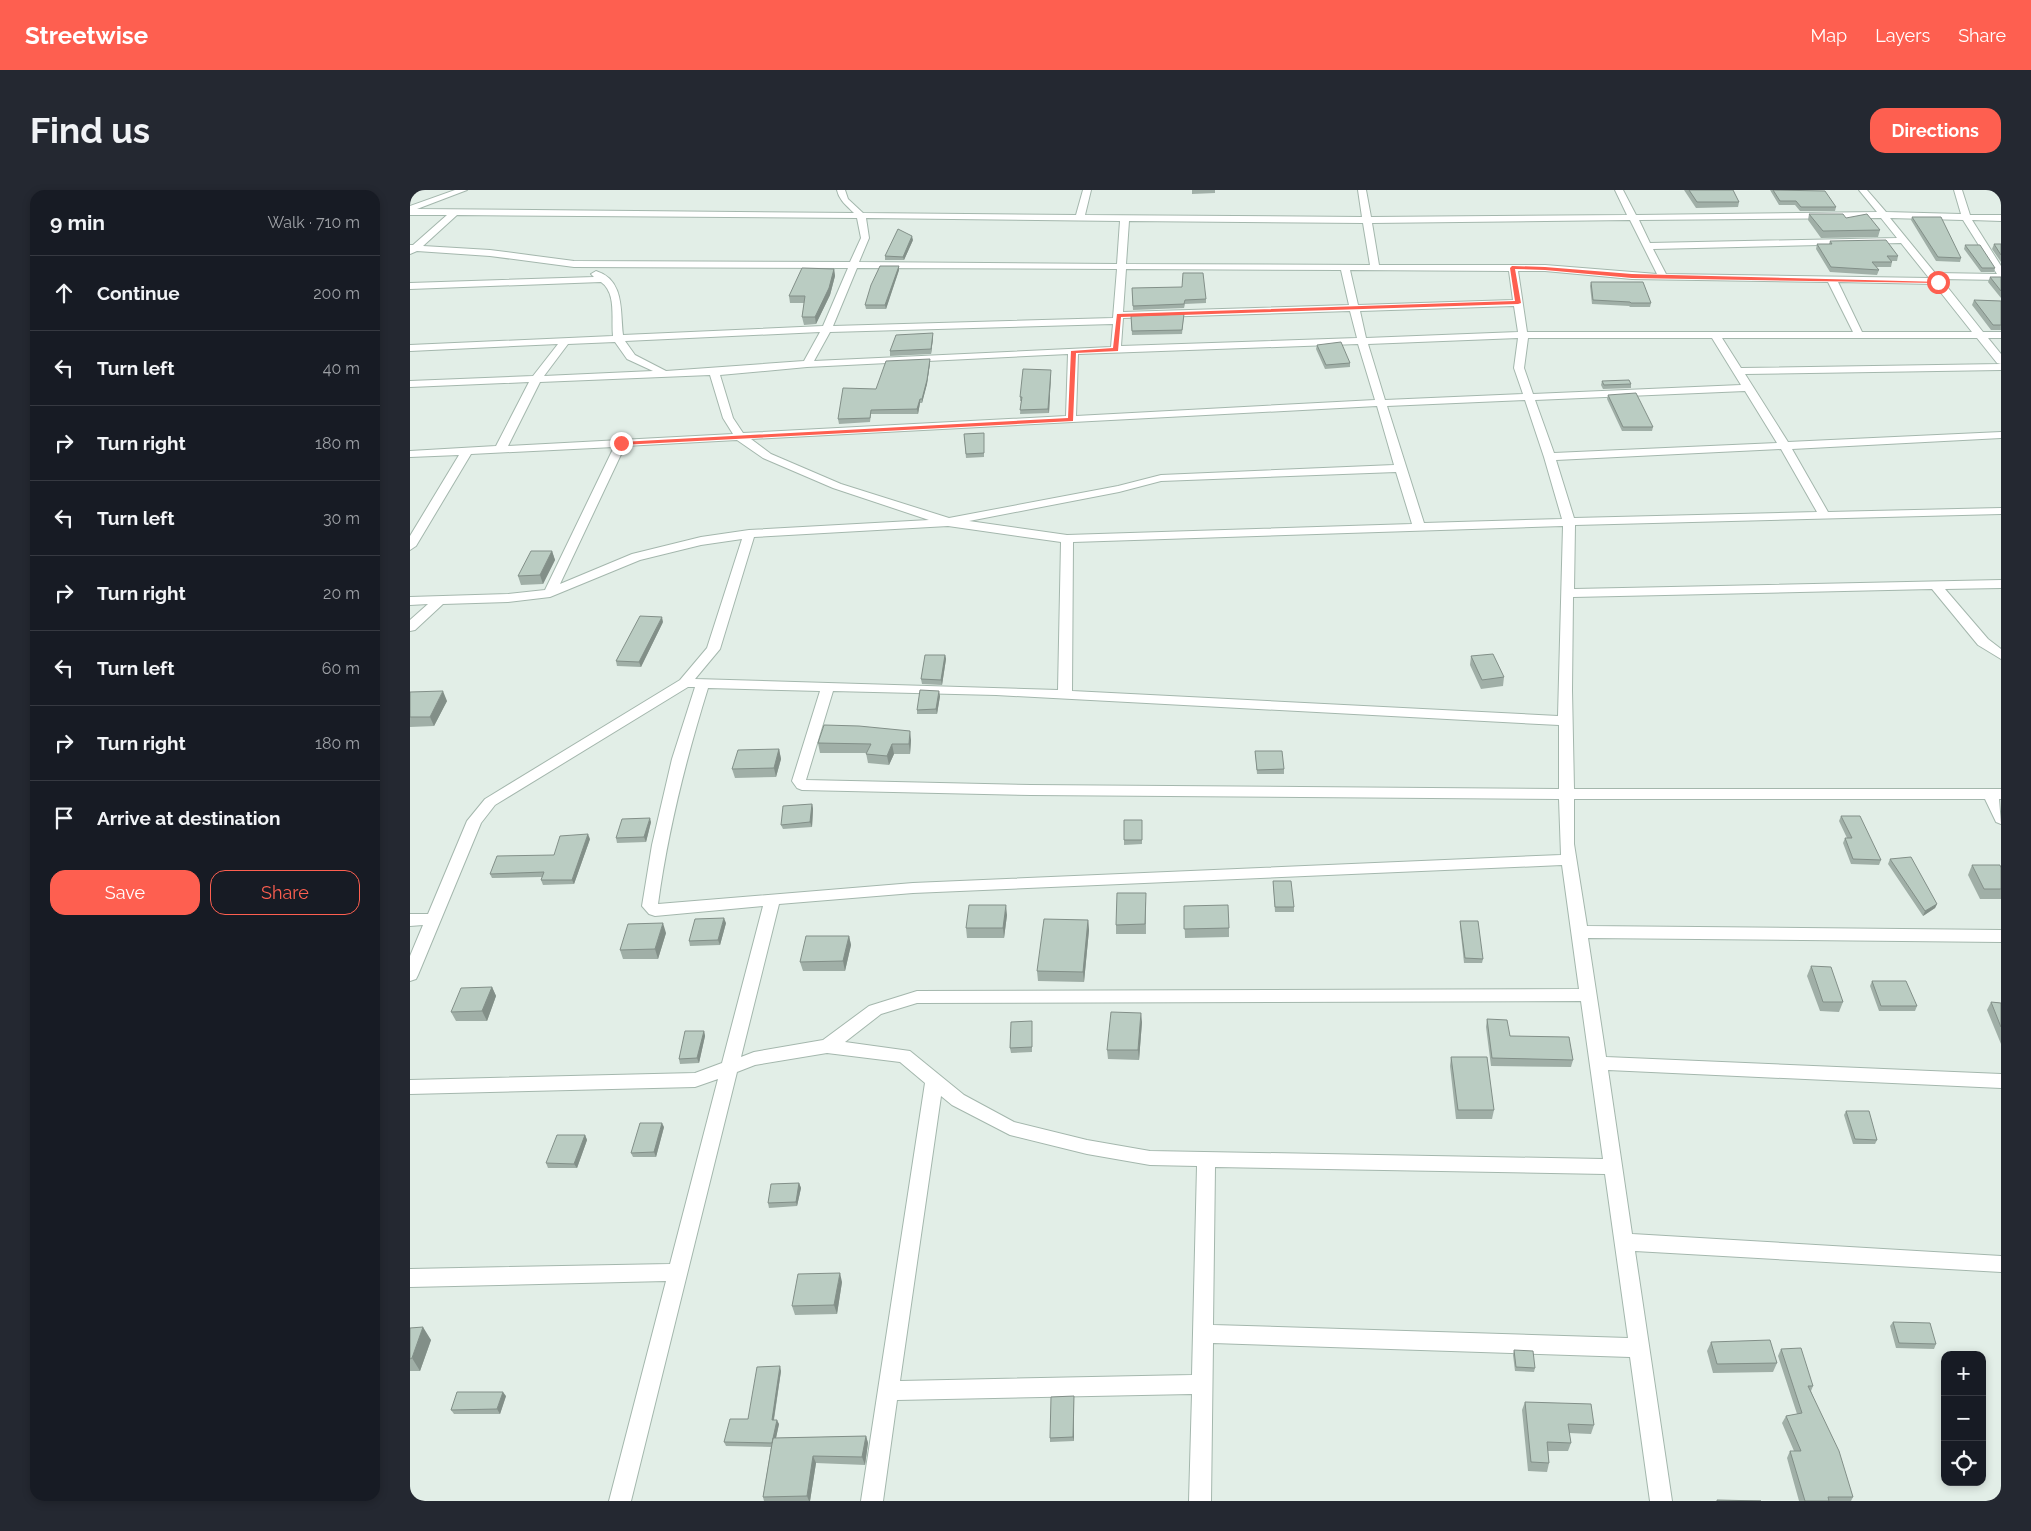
<!DOCTYPE html>
<meta charset="utf-8">
<style>
:root{--surface:#171b24;--page:#242831;--text:#f1f3f6;--muted:#9ea1a6;--line:#363941;--accent:#fe5f50}
body{margin:0;font-family:Raleway,sans-serif;background:var(--page);color:var(--text)}
.controls{position:absolute;right:15px;bottom:15px;display:grid;overflow:hidden;border-radius:10px;box-shadow:0 2px 8px #0003}
.controls button{width:45px;height:45px;display:grid;place-items:center;padding:0;border:0;border-bottom:1px solid var(--line);background:var(--surface);color:var(--text);font:25px sans-serif}
.stop{position:absolute;width:15px;height:15px;margin:-11px;border:4px solid #fe5f50;border-radius:50%;background:#fff}
.stop.end{background:#fe5f50;border-color:#fff;box-shadow:0 1px 5px #0008}
.list{margin:0;padding:0;list-style:none}
h2{display:flex;justify-content:space-between;align-items:center;height:65px;margin:0;padding:0 20px;font-size:21px}
h2 small{font-size:16px;font-weight:400;color:var(--muted)}
.list li{display:grid;grid-template-columns:32px 1fr auto;gap:15px;align-items:center;box-sizing:border-box;height:75px;padding:0 20px;border-top:1px solid var(--line)}
.list b{display:block;font-size:19px;white-space:nowrap}
.list em{font-size:16px;font-style:normal;color:var(--muted)}
.actions{display:flex;gap:10px;padding:15px 20px}
.actions a{flex:1;padding:11px 0;border:1px solid var(--accent);border-radius:15px;text-align:center;font-size:18px;color:var(--accent)}
.actions .main{background:var(--accent);color:#fff}
.icon{flex:none;width:28px;height:28px;fill:none;stroke:currentColor;stroke-width:2;stroke-linecap:round;stroke-linejoin:round}
.map{position:relative;flex:none;width:1591px;height:1311px;overflow:hidden;border-radius:15px}
header{display:flex;align-items:center;gap:30px;box-sizing:border-box;height:70px;padding:0 25px;background:var(--accent);color:#fff}
header strong{font-size:24px}
nav{display:flex;gap:28px;margin-inline-start:auto;font-size:18px}
.intro{display:flex;align-items:center;justify-content:space-between;box-sizing:border-box;height:120px;padding:0 30px}
h1{margin:0;font-size:35px}
.button{padding:12px 22px;border-radius:15px;background:var(--accent);color:#fff;font-size:18px;font-weight:700}
main{display:flex;gap:30px;padding:0 30px}
aside{flex:1;background:var(--surface);border-radius:15px;box-shadow:0 2px 8px #0003}
.map>svg:first-child{display:block}
.lines{fill:none;stroke-linecap:round;stroke-linejoin:round}
.minor-casing{stroke:#a4b7ad;stroke-width:2}
.minor{fill:#fff;fill-rule:evenodd}
.wall{fill:#a0afa7}
.shaded-wall{fill:#828f88}
.building{fill:#baccc2;stroke:#828f88}
.route{fill:#fe5f50}
</style>
<header>
<strong>Streetwise</strong>
<nav><a>Map</a><a>Layers</a><a>Share</a></nav>
</header>
<div class="intro"><h1>Find us</h1><a class="button">Directions</a></div>
<main>
<aside>
<h2>9 min<small>Walk · 710 m</small></h2>
<ul class="list">
<li><svg class="icon" aria-label="ahead" viewBox="0 0 24 24"><path d="M12 20V5M6 11l6-6 6 6"/></svg><div><b>Continue</b></div><em>200 m</em></li>
<li><svg class="icon" aria-label="left" viewBox="0 0 24 24"><path d="M17 20v-9H6M10 6l-5 5 5 5"/></svg><div><b>Turn left</b></div><em>40 m</em></li>
<li><svg class="icon" aria-label="right" viewBox="0 0 24 24"><path d="M7 20v-9h11M14 6l5 5-5 5"/></svg><div><b>Turn right</b></div><em>180 m</em></li>
<li><svg class="icon" aria-label="left" viewBox="0 0 24 24"><path d="M17 20v-9H6M10 6l-5 5 5 5"/></svg><div><b>Turn left</b></div><em>30 m</em></li>
<li><svg class="icon" aria-label="right" viewBox="0 0 24 24"><path d="M7 20v-9h11M14 6l5 5-5 5"/></svg><div><b>Turn right</b></div><em>20 m</em></li>
<li><svg class="icon" aria-label="left" viewBox="0 0 24 24"><path d="M17 20v-9H6M10 6l-5 5 5 5"/></svg><div><b>Turn left</b></div><em>60 m</em></li>
<li><svg class="icon" aria-label="right" viewBox="0 0 24 24"><path d="M7 20v-9h11M14 6l5 5-5 5"/></svg><div><b>Turn right</b></div><em>180 m</em></li>
<li><svg class="icon" aria-label="arrive" viewBox="0 0 24 24"><path d="M6 21V4h12l-3 4 3 4H6"/></svg><div><b>Arrive at destination</b></div></li>
</ul>
<div class="actions"><a class="main">Save</a><a>Share</a></div>
</aside>
<div class="map">
<svg width="1591" height="1311" viewBox="0 0 1591 1311">
<rect width="100%" height="100%" fill="#e2eee7"/>
<g class="lines">
<!-- minor casing -->
<g class="minor-casing">
<path id="minor" d="M45,0H57L7,19L444,23C437,16 429,10 427,0H435L438,9L453,23L666,25L673,0H681L675,25L952,27L948,0H956L961,27L1217,25L1205,0H1213L1226,25L1467,22L1449,0H1457L1476,22L1551,24L1544,0H1552L1560,25H1591V31L1562,30L1591,76V90L1531,89L1573,142H1591V148H1578L1591,164V180L1335,184L1378,252L1591,242V248L1382,259L1418,322L1591,318V324L1165,335L1164,399L1591,390V398L1535,399L1578,449L1591,459V469L1568,455L1522,399L1163,407L1162,500L1164,599H1591V609H1589L1591,634L1586,632L1575,609H1164V654L1177,736L1591,740V752L1178,748L1196,867L1591,884V898L1198,880L1222,1044L1591,1066V1082L1225,1061L1262,1311H1240L1220,1167L803,1153L801,1311H779L782,1204L487,1210L473,1311H451L515,893L490,872L417,863L345,875L327,882L221,1311H199L256,1091L0,1097V1079L260,1074L308,889L285,897L0,904V890L285,883L312,873L353,716L245,726L239,724L232,716L242,655L262,569L285,497H278L85,615L71,633L8,785L6,789L0,791V766L13,735L0,736V724H18L57,631L75,609L270,490L297,458L332,349L291,355L230,370L140,407L98,412L33,414L5,440L0,441V430L18,414L0,415V407L98,404L135,400L204,257L61,264L6,356L0,360V346L49,265L0,267V261L86,256L119,192L0,197V191L123,186L148,154L0,161V155L203,146C201,129 207,103 191,92L0,99V93L184,87L181,84L186,81C215,90 210,121 213,145L413,136L438,78L164,77L80,66L7,61L0,64V55H3L37,25H0V16ZM47,25L447,28L451,48L440,72L164,71L80,60L13,56ZM456,28L710,31L707,74L449,72L459,48ZM1471,28L1487,48L1240,53L1229,30ZM1480,28L1553,30L1587,84L1525,83ZM1220,30L1247,84L1135,75H969L962,33ZM719,31L953,33L960,75L716,74ZM1491,53L1519,88L1256,84L1243,59ZM447,78L707,79L703,128L423,136ZM716,79L931,80L939,115L713,122ZM940,80L1099,81L1103,110L948,115ZM1108,81H1135L1222,89L1418,92L1443,142H1117ZM1428,92L1524,94L1562,142H1452ZM1104,116L1108,142L956,148L950,121ZM940,121L947,148L711,156L713,128ZM703,134L701,157L404,171L420,142ZM410,142L394,171L256,181L225,165L215,151ZM1108,148L1104,178L1113,204L975,210L958,154ZM1118,148H1302L1331,195L1123,204L1114,178ZM1312,148H1567L1587,173L1591,174L1331,178ZM205,152L217,169L243,181L134,186L158,154ZM948,154L965,210L666,226L668,164ZM658,164L656,226L333,243L323,228L310,185L397,177ZM300,185L313,228L323,244L98,256L130,192ZM1335,201L1367,253L1144,263L1125,210ZM1115,210L1134,267L1152,329L1014,333L977,216ZM967,216L984,275L751,285L708,296L539,328L431,294L361,264L341,249ZM327,250L353,268L423,298L519,330L339,340L291,347L222,364L150,394L215,256ZM1371,259L1407,322L1164,328L1146,270ZM986,282L1002,334L657,345L559,331L709,302L751,291ZM538,336L651,352L648,500L285,489L310,459L344,347ZM1153,336L1148,526L662,501L663,352ZM298,498L410,501L382,591L387,598L392,600L621,605L1149,609L1151,665L503,693L248,714C258,640 276,569 298,498ZM423,501L586,505L1149,535V599L621,595L396,590ZM1152,675L1169,799L507,801L459,816L413,850L344,862L331,867L369,714L503,703ZM1171,811L1193,969L740,961L677,950L604,932L554,905L500,861L435,852L471,824L507,813ZM531,906L542,915L600,945L677,964L740,975L787,976L782,1185L490,1191ZM805,977L1195,984L1218,1148L803,1135Z"/>
</g>
<!-- minor -->
<use href="#minor" class="minor"/>
</g>
<!-- wall -->
<path class="wall" d="M782,0H805V3L782,4Z
M1274,0H1323L1329,12L1328,17L1286,18Z
M1360,0H1390L1426,17L1425,21H1390L1385,15H1369Z
M1399,24L1470,40L1468,47L1411,48L1398,30Z
M1502,27L1551,68L1550,72L1526,71L1501,30Z
M503,50L494,70H475V66Z
M1420,51L1488,66L1487,71H1482V72L1481,77H1466L1469,80L1467,85L1420,82L1406,59L1407,54H1419Z
M1584,54H1591V72L1582,59Z
M1555,55L1585,78L1584,82H1571L1554,59Z
M489,76V80L476,119H456L455,115Z
M424,79L425,86L420,105L406,134L394,135L392,127L394,113H380L379,106Z
M1580,87H1591V108L1578,92Z
M1181,92L1241,113L1240,117H1220L1219,116L1182,114L1180,96Z
M722,98L796,109V113L775,114L774,118L723,120Z
M1564,110L1591,111V140H1581L1562,115Z
M774,124L772,144L722,145L721,126Z
M523,148L521,164L480,166V161Z
M907,155L940,173V177L915,179L906,159Z
M520,169V173L517,194L512,213H510L508,224H461L460,232L429,234L428,229L466,199Z
M641,184L639,223L610,224L611,211H610V207Z
M1192,191L1221,194V198L1193,199L1191,195Z
M1198,205L1243,237L1242,241H1212L1197,209Z
M574,243V267L556,268L554,244Z
M142,361L145,370L133,394L111,395L108,386Z
M253,432L231,477L207,476L206,471Z
M535,465L536,469L532,495L512,494L511,489Z
M1061,466L1094,487L1093,496L1071,499L1060,475Z
M0,502L37,511L24,536L0,537Z
M530,506L527,524H507V520Z
M501,550L500,564H484L479,575L458,573L456,563H410L408,553Z
M369,559L371,569L366,587L325,588L322,579Z
M845,561L874,579V584H847Z
M402,614L403,619L402,637L373,639L371,635Z
M1431,626L1471,670L1469,675L1441,674L1433,653L1435,648H1437L1429,631Z
M714,630H732V654L714,655Z
M241,632L236,652L207,653L206,648Z
M180,649L164,694L133,695L131,690L132,687L82,688L80,684L144,665Z
M1480,669L1527,714L1525,718L1513,726L1478,674Z
M1562,675L1591,678V709H1570L1558,685Z
M863,691L884,717V722H865Z
M736,712V744H706V735Z
M774,716L819,738V747L775,748Z
M597,725L594,748H557L556,738Z
M678,730L679,740L674,792L628,791L627,781Z
M1050,731L1073,769L1072,773H1054L1050,736Z
M316,733L310,755L280,756L279,751Z
M256,743L248,769H213L210,760Z
M439,746L441,755L435,781H393L390,772Z
M1401,776L1433,812L1429,822L1410,821L1397,786Z
M1462,791L1507,816L1505,821H1469L1460,796Z
M82,797L86,806L77,831H46L41,822Z
M1581,812L1591,813V854L1577,820Z
M1077,829L1100,846L1163,870L1161,877L1081,876L1076,837Z
M732,832L729,870L698,869L697,860Z
M622,836V862L601,863L600,858Z
M294,841L295,846L289,873L270,874L269,869Z
M1041,867L1084,920L1082,929H1046L1040,876Z
M1436,921L1467,950L1465,954H1443L1434,925Z
M254,937L246,967H223L221,963Z
M175,945L177,950L167,978H138L136,973Z
M389,993L391,998L387,1016L359,1018L358,1013Z
M432,1092L427,1124L385,1125L382,1116Z
M1483,1132L1526,1154L1524,1159L1486,1158L1480,1136Z
M0,1138L21,1150L10,1181H0Z
M1301,1152L1367,1173L1363,1182L1303,1183L1297,1161Z
M1371,1159L1403,1196L1401,1201L1443,1307L1441,1311H1389L1377,1268L1380,1261H1384L1372,1233L1376,1226L1387,1224L1368,1166Z
M1104,1160L1125,1178L1124,1182L1105,1181L1103,1165Z
M371,1181L364,1230L369,1234L366,1248L456,1246L458,1253L455,1275L406,1273L400,1311H354L353,1307L361,1257L316,1256L314,1252L338,1229Z
M96,1206L90,1224H44L41,1220Z
M664,1206V1251L640,1252V1248Z
M1115,1212L1184,1235L1181,1244L1159,1243L1161,1253L1158,1261H1138L1139,1273L1137,1282L1118,1281L1112,1220Z"/>
<!-- shaded-wall -->
<path class="shaded-wall" d="M502,46L503,50L494,70L493,67Z
M489,76V80L476,119L475,115Z
M424,79L425,86L420,105L406,134L405,127Z
M523,143V148L521,164V159Z
M520,169V173L517,194L512,213V209Z
M641,180V184L639,223L638,219Z
M510,209V213L508,224L507,219Z
M142,361L145,370L133,394L130,385Z
M252,427L253,432L231,477L229,472Z
M535,465L536,469L532,495L531,490Z
M33,501L37,511L24,536L20,527Z
M529,501L530,506L527,524L526,519Z
M500,541L501,550L500,564L499,554Z
M482,554L484,564L479,575L477,566Z
M369,559L371,569L366,587L364,578Z
M402,614L403,619L402,637L400,632Z
M240,628L241,632L236,652L234,647Z
M178,644L180,649L164,694L162,690Z
M1527,714L1525,718L1513,726L1515,721Z
M596,715L597,725L594,748L593,738Z
M314,728L316,733L310,755L308,750Z
M678,730L679,740L674,792L673,782Z
M253,733L256,743L248,769L245,759Z
M439,746L441,755L435,781L433,771Z
M82,797L86,806L77,831L72,821Z
M731,823L732,832L729,870L728,860Z
M294,841L295,846L289,873L287,868Z
M252,933L254,937L246,967L244,962Z
M175,945L177,950L167,978L164,974Z
M389,993L391,998L387,1016L386,1012Z
M430,1083L432,1092L427,1124L424,1115Z
M13,1137L21,1150L10,1181L2,1168Z
M370,1176L371,1181L363,1234L362,1230Z
M93,1202L96,1206L90,1224L87,1219Z
M664,1206V1251L663,1247Z
M367,1230L369,1234L364,1257L362,1253Z
M456,1246L458,1253L455,1275L452,1267Z
M403,1266L406,1273L400,1311H399L397,1306Z"/>
<!-- building -->
<path class="building" d="M1279,0H1323L1329,12H1287Z
M1363,0L1415,1L1426,17H1391L1386,11H1370Z
M1399,24H1433L1436,28L1457,24L1470,40L1413,41Z
M1502,27H1531L1551,68L1528,67Z
M488,39L502,46L493,67L475,66Z
M1476,50L1488,66H1477L1482,72H1462L1469,80L1421,77L1407,54H1422L1420,51Z
M1584,54H1591V65Z
M1555,55H1570L1585,78H1572Z
M470,76H489L475,115H455L461,95Z
M392,78L424,79L419,98L405,127H392L395,106H379Z
M773,83H793L796,109L775,110L774,114L723,116L722,98L772,97Z
M1580,87H1591V101Z
M1181,92H1233L1241,113H1221L1220,112L1183,110Z
M1564,110L1591,111V135H1583Z
M774,124L772,140L722,141L721,126Z
M523,143L521,159L480,161L486,145Z
M931,152L940,173L916,175L907,155Z
M520,169L517,190L512,209H510L507,219L461,220L460,228L428,229L433,198L466,199L476,171Z
M613,179L641,180L638,219L610,220L612,207H610Z
M1219,190L1221,194L1194,195L1192,191Z
M1226,203L1243,237H1213L1198,205Z
M574,243V263L556,264L554,244Z
M121,361H142L130,385L108,386Z
M230,426L252,427L229,472L206,471Z
M1083,464L1094,487L1072,490L1061,466Z
M515,465H535L531,490L511,489Z
M510,500L529,501L526,519L507,520Z
M33,501L20,527H0V502Z
M414,535L449,536L500,541L499,554H482L477,566L456,564L461,554L408,553Z
M369,559L364,578L322,579L328,560Z
M845,561H872L874,579L847,580Z
M402,614L400,632L371,635L373,616Z
M1431,626H1450L1471,670L1443,669L1435,648H1442Z
M240,628L234,647L206,648L212,629Z
M714,630H732V650H714Z
M178,644L162,690H131L134,682L80,684L87,666L144,665L150,646Z
M1501,667L1527,714L1515,721L1480,669Z
M1562,675H1590L1591,678V699H1574Z
M863,691H881L884,717H865Z
M707,703H736L735,734L706,735Z
M559,715H596L593,738H556Z
M818,715L819,738L774,739V716Z
M314,728L308,750L279,751L285,729Z
M634,729L678,730L673,782L627,781Z
M1050,731H1068L1073,769L1055,768Z
M253,733L245,759L210,760L218,734Z
M396,746H439L433,771L390,772Z
M1401,776L1421,777L1433,812H1413Z
M1462,791H1496L1507,816H1471Z
M82,797L72,821L41,822L51,798Z
M1581,812L1591,813V837Z
M701,822L731,823L728,860H697Z
M1077,829L1097,830L1100,846L1159,847L1163,870L1082,868Z
M622,831V857L600,858L601,832Z
M275,841H294L287,868L269,869Z
M1041,867H1077L1084,920H1048Z
M1436,921H1459L1467,950L1445,949Z
M230,933H252L244,962L221,963Z
M147,945H175L164,974L136,973Z
M389,993L386,1012L358,1013L361,994Z
M430,1083L424,1115L382,1116L388,1084Z
M1483,1132L1520,1133L1526,1154L1489,1153Z
M13,1137L2,1168L0,1169V1138Z
M1360,1150L1367,1173L1307,1174L1301,1152Z
M1391,1158L1403,1196H1398L1429,1261L1443,1307H1418L1419,1311H1395L1380,1261H1391L1376,1226L1392,1223L1371,1159Z
M1104,1160L1123,1161L1125,1178L1106,1177Z
M370,1176L362,1230H367L362,1253L314,1252L320,1229H338L347,1177Z
M47,1202H93L87,1219L41,1220Z
M664,1206L663,1247L640,1248L641,1207Z
M1115,1212L1181,1214L1184,1235L1158,1234L1161,1253L1137,1252L1139,1273L1121,1272Z
M456,1246L452,1267L403,1266L397,1306L353,1307L363,1248Z
M1307,1310L1351,1311H1307Z"/>
<!-- route -->
<path class="route" d="M1102,76L1135,77L1222,84L1531,92L1528,93L1222,88L1135,80L1105,79L1111,113L1108,114L711,127L708,161L666,163L663,231L211,255L208,253L211,252L658,228L661,161L703,158L707,124L1105,111L1100,78Z"/>
</svg>
<div class="controls">
<button>+</button>
<button>−</button>
<button><svg class="icon" aria-label="locate" viewBox="0 0 24 24"><circle cx="12" cy="12" r="6"/><path d="M12 2v4M12 18v4M2 12h4M18 12h4"/></svg></button>
</div>
<div class="stop" style="left:1528px;top:92px"></div>
<div class="stop end" style="left:211px;top:253px"></div>
</div>
</main>
